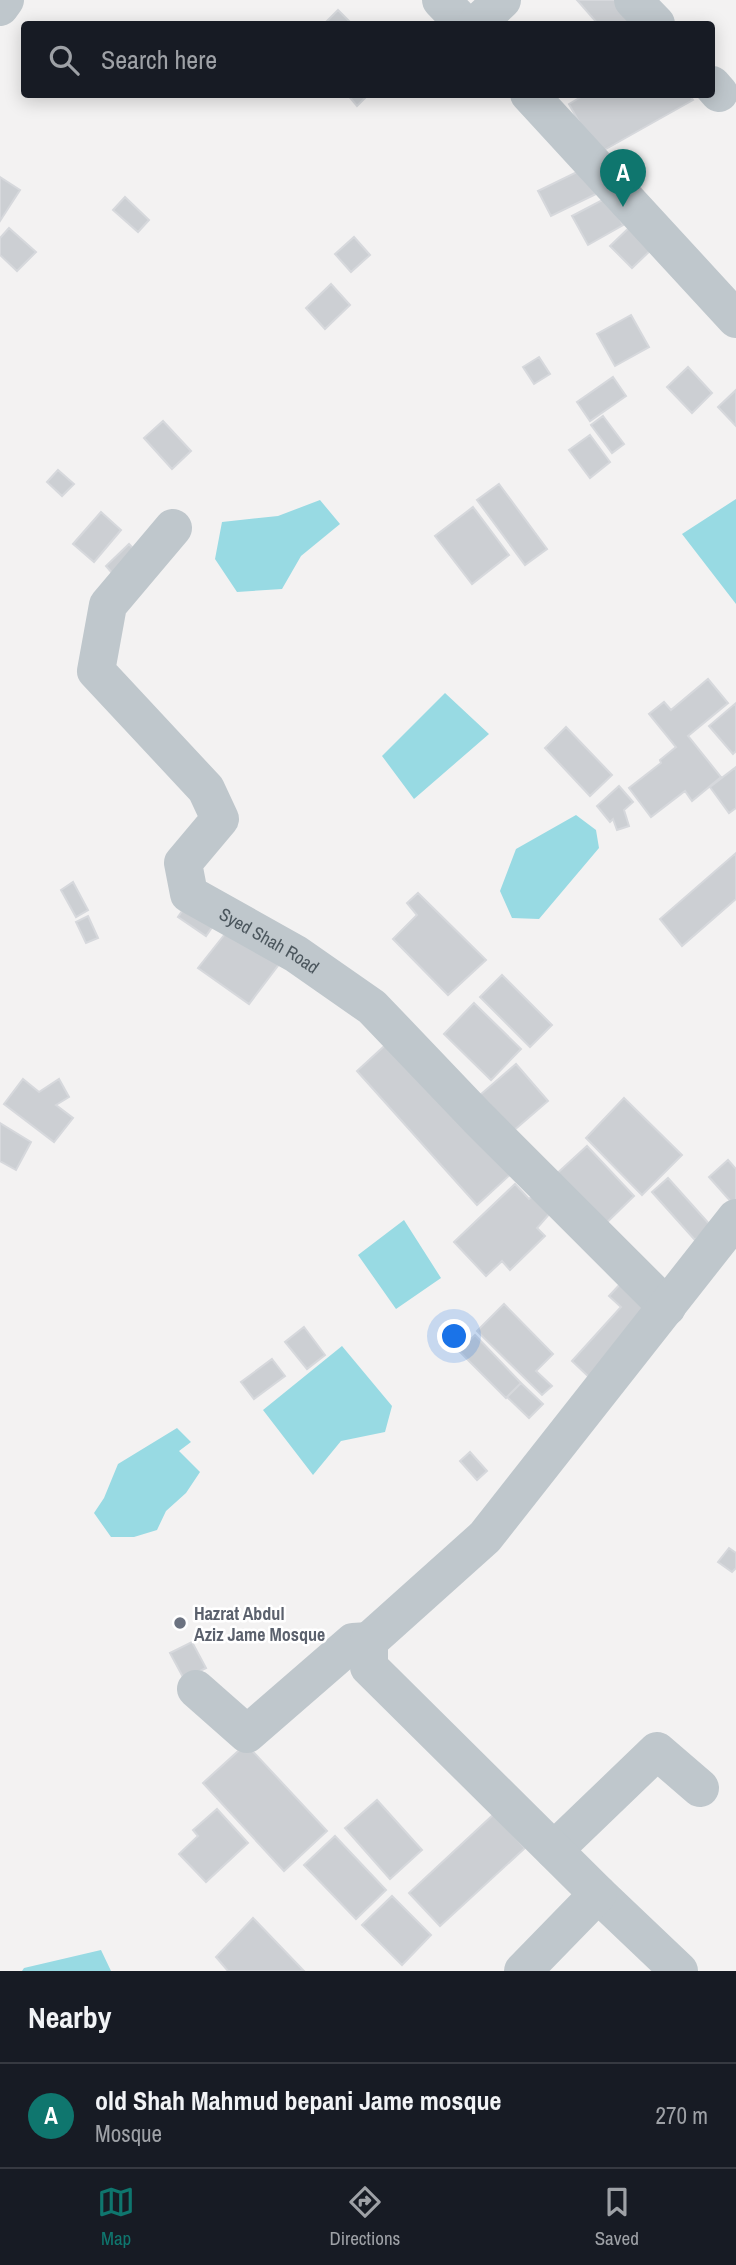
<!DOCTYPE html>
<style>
:root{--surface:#171b24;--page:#20242c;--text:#f1f3f6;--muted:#9ea1a6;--line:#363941;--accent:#0f766e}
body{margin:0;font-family:"Archivo Narrow",sans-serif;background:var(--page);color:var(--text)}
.you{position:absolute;left:455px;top:1337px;width:24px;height:24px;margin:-18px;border:5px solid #fff;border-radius:50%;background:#1a73e8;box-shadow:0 0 0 10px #1a73e833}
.badge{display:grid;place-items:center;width:46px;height:46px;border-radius:50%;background:var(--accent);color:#fff;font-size:23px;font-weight:700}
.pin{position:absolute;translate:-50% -58px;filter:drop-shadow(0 2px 4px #0008)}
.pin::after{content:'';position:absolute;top:37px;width:24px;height:21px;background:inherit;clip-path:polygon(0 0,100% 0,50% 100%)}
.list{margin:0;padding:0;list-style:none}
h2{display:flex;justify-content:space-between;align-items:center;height:91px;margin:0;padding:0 28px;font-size:30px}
h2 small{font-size:23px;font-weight:400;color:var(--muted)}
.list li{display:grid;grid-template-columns:46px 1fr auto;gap:21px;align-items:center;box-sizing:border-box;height:105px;padding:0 28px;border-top:2px solid var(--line)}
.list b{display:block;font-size:26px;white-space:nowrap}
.list p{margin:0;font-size:23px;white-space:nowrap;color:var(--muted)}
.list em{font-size:23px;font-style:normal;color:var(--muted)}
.icon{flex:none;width:38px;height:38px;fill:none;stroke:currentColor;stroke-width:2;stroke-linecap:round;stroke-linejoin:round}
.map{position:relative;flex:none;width:736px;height:1971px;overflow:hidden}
.search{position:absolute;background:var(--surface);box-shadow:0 4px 18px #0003;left:21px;right:21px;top:21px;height:77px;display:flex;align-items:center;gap:18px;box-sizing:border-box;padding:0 24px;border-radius:7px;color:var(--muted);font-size:26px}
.sheet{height:196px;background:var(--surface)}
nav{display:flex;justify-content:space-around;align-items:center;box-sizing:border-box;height:98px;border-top:2px solid var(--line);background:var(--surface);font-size:19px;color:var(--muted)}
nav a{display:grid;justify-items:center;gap:4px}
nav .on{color:var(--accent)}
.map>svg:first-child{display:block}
.water{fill:#98dae3}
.building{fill:#cccfd3;stroke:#d6d8dc;stroke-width:2}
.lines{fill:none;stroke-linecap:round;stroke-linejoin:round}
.minor{stroke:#bfc7cc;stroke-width:38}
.worship-dot{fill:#6b7280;stroke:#fff;stroke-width:2.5}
.labels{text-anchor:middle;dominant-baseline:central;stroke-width:5;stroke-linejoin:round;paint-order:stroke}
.street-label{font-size:18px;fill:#4b565d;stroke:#fff}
.worship-label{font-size:18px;font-weight:bold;fill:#5b616d;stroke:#fff;text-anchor:start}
</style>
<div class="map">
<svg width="736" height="1971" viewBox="0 0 736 1971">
<rect width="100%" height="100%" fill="#f3f2f2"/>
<!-- water -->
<path class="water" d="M736,499V604L682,534Z
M320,500L340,524L301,556L282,589L237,592L215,559L222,522L278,516Z
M445,693L489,734L414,799L382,756Z
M576,815L596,830L599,848L539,919L512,918L500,891L516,849Z
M404,1220L441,1278L396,1309L358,1255Z
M342,1346L392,1406L385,1432L341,1441L313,1475L263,1410Z
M177,1428L191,1442L179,1451L200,1472L186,1493L166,1511L157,1530L134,1537H111L94,1513L104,1498L118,1464Z
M101,1950L111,1971H22L24,1968Z"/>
<!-- building -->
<path class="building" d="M577,0H622L641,24H598Z
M338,10L352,24H328L326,22Z
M347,94H369L357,106Z
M586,94H689L693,100L597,154L569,104Z
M585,168L598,193L551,216L538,191Z
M0,177L20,190L0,221Z
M125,197L149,220L138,232L113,210Z
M608,197L623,225L588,245L572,216Z
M632,225L654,247L632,268L610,246Z
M9,228L36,252L17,271L0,255V238Z
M354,237L370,255L351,272L335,254Z
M331,284L350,305L325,329L306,308Z
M631,315L649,347L615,366L597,334Z
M539,357L550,374L534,384L523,367Z
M688,367L712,393L692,413L667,387Z
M613,377L626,396L590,421L577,402Z
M736,390V426L718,407Z
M603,416L624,444L612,453L591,425Z
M163,421L191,451L172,469L144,438Z
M590,435L610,462L590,478L569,450Z
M58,470L74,484L62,496L47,482Z
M499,484L547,549L525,565L477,500Z
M473,507L509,555L472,584L435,536Z
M101,512L121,530L94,562L73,544Z
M129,544L142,558L119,581L106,566Z
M708,679L728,703L688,736L721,777L692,801L685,791L651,817L629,788L661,763L660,760L676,747L649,714L664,702L671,710Z
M736,703V751L733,754L709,726Z
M566,727L612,775L590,796L545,748Z
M736,767V808L729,813L710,787Z
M619,786L633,802L624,810L629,826L617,830L613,819L610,822L597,806Z
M736,853V899L682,946L660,919Z
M73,882L88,910L76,917L61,890Z
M418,893L486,960L448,995L393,939L417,915L407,903Z
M189,901L217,920L206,936L178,917Z
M88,916L98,938L86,943L76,922Z
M229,929L283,959L249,1004L198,968Z
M502,975L552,1025L530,1047L480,997Z
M474,1003L521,1049L491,1080L444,1034Z
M392,1039L513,1172L477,1205L357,1071Z
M516,1064L548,1101L505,1138L473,1101Z
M23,1079L39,1092L59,1079L69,1097L56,1105L73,1118L54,1142L4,1104Z
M624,1098L682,1155L642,1195L586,1138Z
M0,1123L31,1142L16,1170L0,1161Z
M587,1146L634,1196L600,1229L552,1178Z
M728,1160L736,1169V1201L733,1204L709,1177Z
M668,1178L711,1226L695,1240L652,1192Z
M515,1184L529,1199L534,1195L551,1212L537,1228L545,1236L510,1270L502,1261L486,1276L454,1242Z
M624,1280L652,1306L589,1377L572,1361L621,1307L609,1296Z
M504,1304L553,1354L536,1371L552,1386L542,1395L477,1331Z
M304,1327L325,1355L307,1369L285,1342Z
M475,1335L521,1383L506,1398L459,1351Z
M272,1359L285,1376L254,1399L241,1382Z
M521,1383L543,1404L529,1418L507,1397Z
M470,1452L487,1471L477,1480L460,1461Z
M729,1548L736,1553V1568L732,1572L718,1562Z
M192,1642L206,1668L184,1679L170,1653Z
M246,1744L327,1831L284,1871L203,1783Z
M377,1800L422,1850L390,1879L345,1828Z
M217,1809L248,1843L206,1882L179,1854L198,1836L193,1830Z
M494,1814L525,1848L440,1926L409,1893Z
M335,1836L386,1890L356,1919L304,1865Z
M392,1896L431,1935L402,1965L362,1925Z
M253,1918L304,1971H228L216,1957Z"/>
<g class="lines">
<!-- minor -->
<g class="minor">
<path d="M441,0L464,24"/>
<path d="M633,0L656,24"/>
<path d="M0,7L5,0"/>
<path d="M477,24L502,0"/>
<path d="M712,85L719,93"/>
<path d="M529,94L736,319"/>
<path id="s1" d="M173,528L108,605L96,671L206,789L220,819L183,863L189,894L296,954L372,1007L478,1118L667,1307"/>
<path d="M196,1689L247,1734L353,1642L369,1641"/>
<path d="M554,1850L657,1751L700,1788"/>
<path d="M598,1894L679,1971"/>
<path d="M523,1971L598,1894L369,1667V1641L485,1537L736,1218"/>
</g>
</g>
<!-- markers -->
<circle class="worship-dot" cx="180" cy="1623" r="7"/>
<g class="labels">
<!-- street labels -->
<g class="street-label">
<text stroke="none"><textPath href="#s1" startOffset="544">Syed Shah Road</textPath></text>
</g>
<!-- worship labels -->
<g class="worship-label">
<text x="194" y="1613">Hazrat Abdul<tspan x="194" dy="21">Aziz Jame Mosque</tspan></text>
</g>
</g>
</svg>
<div class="you"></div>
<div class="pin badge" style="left:623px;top:207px">A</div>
<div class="search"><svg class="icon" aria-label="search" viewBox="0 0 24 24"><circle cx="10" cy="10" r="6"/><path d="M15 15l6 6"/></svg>Search here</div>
</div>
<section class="sheet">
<h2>Nearby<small></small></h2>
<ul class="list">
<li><span class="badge">A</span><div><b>old Shah Mahmud bepani Jame mosque</b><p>Mosque</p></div><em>270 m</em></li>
</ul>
</section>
<nav>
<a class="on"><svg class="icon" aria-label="map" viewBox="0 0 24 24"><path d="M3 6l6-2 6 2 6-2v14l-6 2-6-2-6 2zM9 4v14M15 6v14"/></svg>Map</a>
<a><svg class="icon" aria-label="directions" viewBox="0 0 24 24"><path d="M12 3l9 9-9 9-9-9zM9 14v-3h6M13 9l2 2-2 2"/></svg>Directions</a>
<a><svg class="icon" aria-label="saved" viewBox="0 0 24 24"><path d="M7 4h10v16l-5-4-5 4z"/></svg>Saved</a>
</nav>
